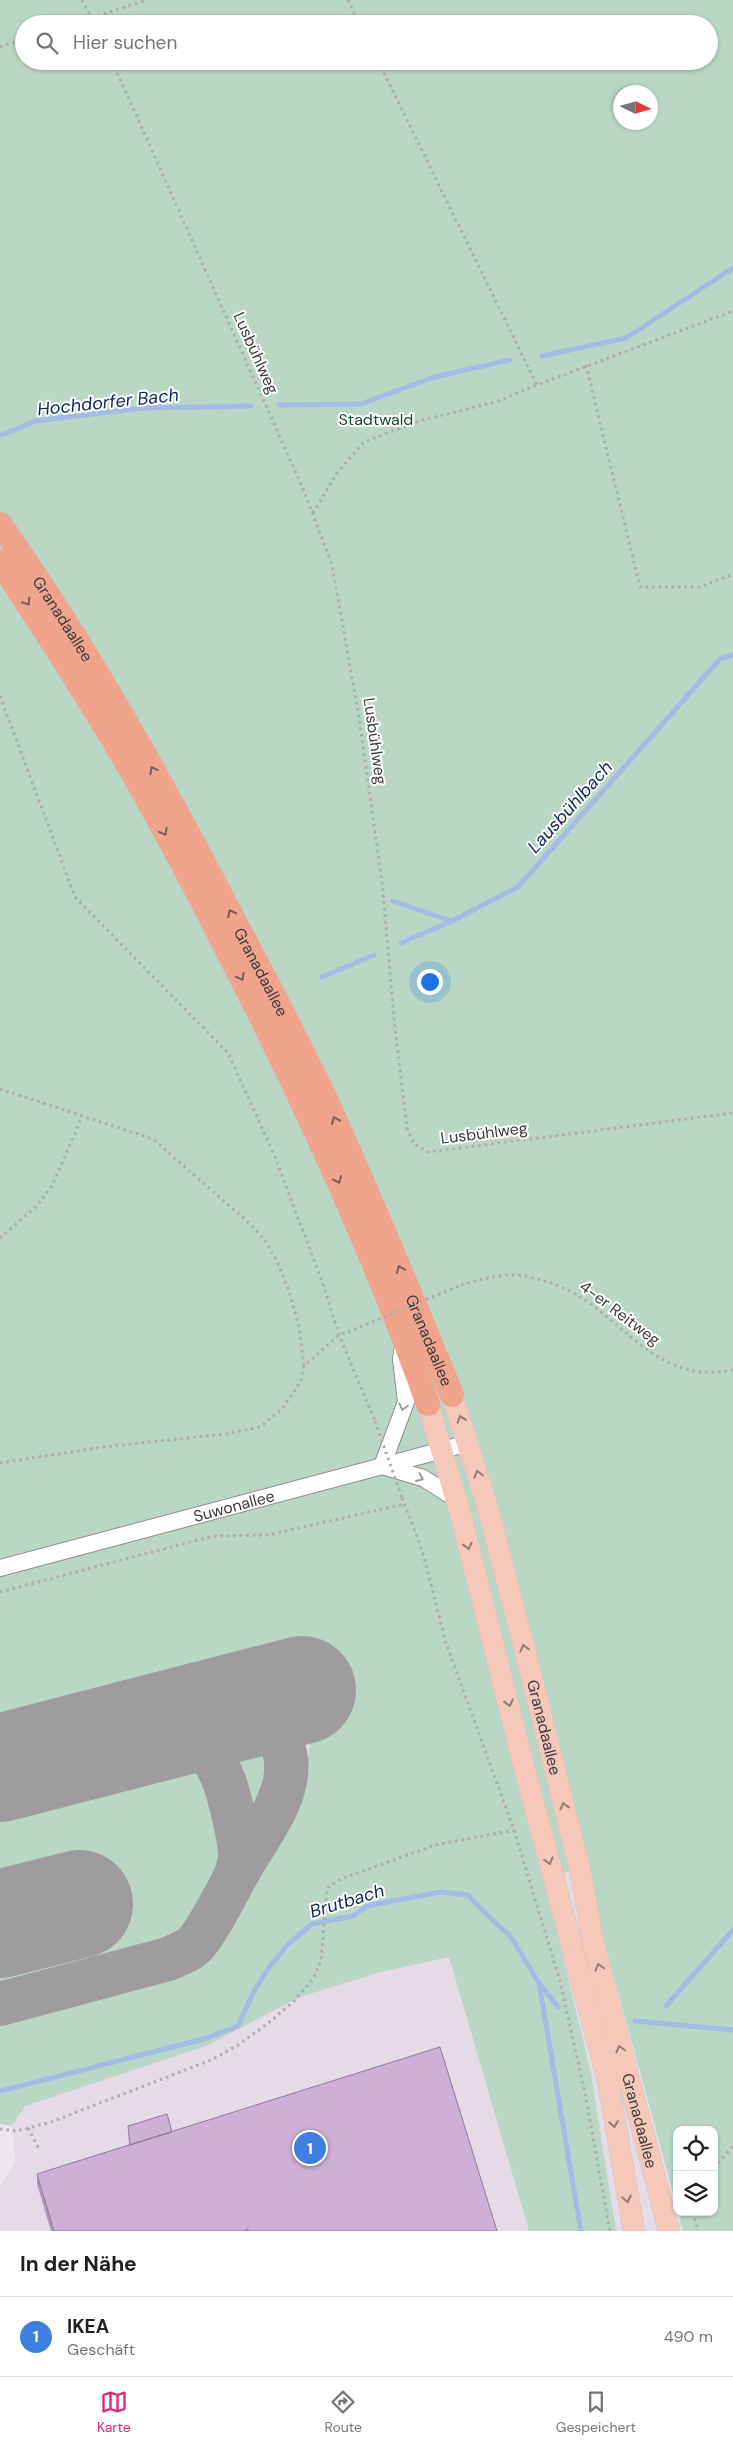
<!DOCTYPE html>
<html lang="de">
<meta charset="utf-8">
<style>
:root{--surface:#fff;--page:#f6f6f6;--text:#202124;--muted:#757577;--line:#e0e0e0;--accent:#db2777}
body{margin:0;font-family:"DM Sans",sans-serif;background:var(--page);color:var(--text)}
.controls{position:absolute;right:15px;bottom:15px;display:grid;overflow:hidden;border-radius:10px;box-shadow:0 1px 4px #0004}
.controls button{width:45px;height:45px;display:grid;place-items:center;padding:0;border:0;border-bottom:1px solid var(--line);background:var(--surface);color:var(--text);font:25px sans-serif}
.compass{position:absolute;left:613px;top:85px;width:45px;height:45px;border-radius:50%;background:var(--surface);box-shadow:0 1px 4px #0004;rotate:95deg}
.you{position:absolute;left:429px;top:981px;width:18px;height:18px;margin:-12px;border:4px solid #fff;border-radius:50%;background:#1a73e8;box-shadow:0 0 0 8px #1a73e833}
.badge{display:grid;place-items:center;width:32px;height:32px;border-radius:50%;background:var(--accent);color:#fff;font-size:16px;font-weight:700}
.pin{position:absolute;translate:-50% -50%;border:2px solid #fff;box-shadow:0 1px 5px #0006}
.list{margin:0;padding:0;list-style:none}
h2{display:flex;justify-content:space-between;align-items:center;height:65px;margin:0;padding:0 20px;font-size:21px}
h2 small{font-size:16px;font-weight:400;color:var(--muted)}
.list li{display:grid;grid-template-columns:32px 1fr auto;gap:15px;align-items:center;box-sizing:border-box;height:80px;padding:0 20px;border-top:1px solid var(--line)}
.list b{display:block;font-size:19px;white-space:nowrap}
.list p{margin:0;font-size:16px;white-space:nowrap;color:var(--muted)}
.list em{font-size:16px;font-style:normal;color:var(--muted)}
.icon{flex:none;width:28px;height:28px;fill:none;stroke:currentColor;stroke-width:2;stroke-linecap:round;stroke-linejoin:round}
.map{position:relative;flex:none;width:733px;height:2231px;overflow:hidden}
.search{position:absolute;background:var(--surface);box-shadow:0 1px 4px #0004;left:15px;right:15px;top:15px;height:55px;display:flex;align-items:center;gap:12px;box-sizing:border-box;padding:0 18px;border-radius:28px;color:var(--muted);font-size:19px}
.sheet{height:145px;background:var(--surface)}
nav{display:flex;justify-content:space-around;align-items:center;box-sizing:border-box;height:70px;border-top:1px solid var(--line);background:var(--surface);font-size:14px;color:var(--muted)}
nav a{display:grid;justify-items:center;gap:2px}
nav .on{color:var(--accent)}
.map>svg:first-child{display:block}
.built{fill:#e4dbe6}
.green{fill:#bad7c5;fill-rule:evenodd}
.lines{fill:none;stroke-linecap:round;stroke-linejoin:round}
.stream{stroke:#a3bce5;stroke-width:5}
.taxiway{stroke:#9f9c9f;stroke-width:44}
.runway{stroke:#9f9c9f;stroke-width:108}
.minor-casing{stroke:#908c91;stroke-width:18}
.major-casing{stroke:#c5c4c5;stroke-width:22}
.highway-casing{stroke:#c5c4c5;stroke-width:25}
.path{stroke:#afabaf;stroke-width:3;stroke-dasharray:2.5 4;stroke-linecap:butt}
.minor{stroke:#fff;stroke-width:16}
.major{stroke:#f6c8b9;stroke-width:21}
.highway{stroke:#f0a48b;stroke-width:24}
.path-bridge{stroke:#afabaf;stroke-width:3;stroke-dasharray:2.5 4;stroke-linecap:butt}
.wall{fill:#b197b9}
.building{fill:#ceb0d7;stroke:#907b96}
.oneway{stroke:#7c6058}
.oneway2{stroke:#9e9d9e}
.oneway3{stroke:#907a75}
.labels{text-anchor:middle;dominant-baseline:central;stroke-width:4;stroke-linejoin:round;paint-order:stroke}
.street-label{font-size:16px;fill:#3d3b3d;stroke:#fff}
.park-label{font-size:16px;fill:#0f492e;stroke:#fff}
.water-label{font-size:18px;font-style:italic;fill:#0a2858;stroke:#fff}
</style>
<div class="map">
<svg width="733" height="2231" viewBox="0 0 733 2231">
<rect width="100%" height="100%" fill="#ece7ec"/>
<!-- built -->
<path class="built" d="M397,1509L508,1826L0,2078V1619Z
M584,1868L677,2212L683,2231H616L591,2073L543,1878Z
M449,1957L529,2231H0V2187L15,2161L12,2126L25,2106L206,2046L300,1997L378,1973Z"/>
<!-- green -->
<path class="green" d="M0,0H733V2231H683L678,2212H714V2130H677V2208L584,1868L544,1878L591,2073L616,2231H529L449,1957L378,1973L300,1997L206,2046L25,2106L12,2126L0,2124V2013L174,1966L192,1959L206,1947L306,1771L313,1723L294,1655L0,1733ZM24,24H709V61H24ZM620,92H650V122H620Z
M239,1744C284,1747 284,1806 252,1826L246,1825L243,1820L227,1757V1749Z
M181,1758L206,1767L215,1776L235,1846C235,1878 207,1908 191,1934L182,1943L166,1948L0,1992V1806Z"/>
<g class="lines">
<!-- stream -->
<path class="stream" d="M542,356L626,338L733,268
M280,405L361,404L434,377L510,360
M0,436L35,421L143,408L251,406
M393,901L451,921
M401,943L452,921L518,887L720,659L733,655
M322,977L374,955
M539,1983L581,2231
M666,2006L733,1930
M635,2021L733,2030
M0,2091L204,2039L238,2026L254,1991L268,1969L287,1945L312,1924L353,1916L367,1906L440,1892L468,1895L484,1912L511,1937L539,1983L558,2007"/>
<!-- taxiway -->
<path class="taxiway" d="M150,1729C168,1730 183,1731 198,1742C208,1750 217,1764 222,1776C229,1792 241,1842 240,1859C239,1865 237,1871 235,1877
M0,2004L168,1959C176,1955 186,1952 192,1947C206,1936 231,1883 242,1865C264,1827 306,1778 276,1733C267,1721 251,1710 235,1707"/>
<!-- runway -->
<path class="runway" d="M0,1768L302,1690
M0,1924L79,1904"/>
<!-- minor casing -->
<g class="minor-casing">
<g id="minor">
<path d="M382,1466L406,1402L401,1359L403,1345"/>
<path d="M382,1466L423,1478L456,1499"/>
<path id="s1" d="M0,1568L469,1443"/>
</g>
</g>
<!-- major casing -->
<g class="major-casing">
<g id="major">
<path id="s2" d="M452,1395L487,1505L539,1705L580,1870L594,1946L669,2231"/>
<path d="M428,1404L461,1516L524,1767L608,2081L634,2231"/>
</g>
</g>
<!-- highway casing -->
<g class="highway-casing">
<g id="highway">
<path id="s3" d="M0,524C89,650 165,787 236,924C267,982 298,1040 326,1100C371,1197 411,1296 452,1395"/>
<path d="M0,562C42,625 83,689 122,755C170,837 213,922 256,1007C320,1136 380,1268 428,1404"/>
</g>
</g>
<!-- path -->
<path class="path" d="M82,0L95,24
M348,0L359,24
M73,24L147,0
M0,47L24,39
M112,61L304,491L332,565L359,717L382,882L395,1028L407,1128L414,1144L428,1152L733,1113
M378,61L537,385L733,311
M586,365L640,587H700L733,574
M313,513L337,473L364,442L419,421L498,401L537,385
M0,696L75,897L228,1053L275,1157L322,1281L339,1335L375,1421
M0,1089L153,1139L248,1222L265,1240L277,1261L289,1291L299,1327L304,1366
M0,1238L37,1206L53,1184L82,1117
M461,1285C479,1280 498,1274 517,1275C525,1275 533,1278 540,1280C617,1297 645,1388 733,1370
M0,1463L102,1447L226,1434L260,1427L282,1409L301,1381L304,1366L339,1335L348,1332
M402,1498L422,1550L446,1643L514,1830L560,1981L585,2093L610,2231
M0,1592L213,1536L268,1535L405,1504
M28,2128L39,2149
M0,2129L17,2131L51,2122L211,2060L238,2045L271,2021L294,2001L313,1979L321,1961L327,1888L341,1879L435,1845L514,1830
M714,2168L733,2146
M693,2212L698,2231"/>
<!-- minor -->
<use href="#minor" class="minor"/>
<!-- major -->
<use href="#major" class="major"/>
<!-- highway -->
<use href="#highway" class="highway"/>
<!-- path-bridge -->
<path class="path-bridge" d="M348,1332L461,1285
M375,1421L402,1498"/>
</g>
<!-- wall -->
<path class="wall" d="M128,2126L172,2132L497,2231H51L37,2184V2174L129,2145Z"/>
<!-- building -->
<path class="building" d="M440,2047L497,2231H248V2229L243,2231H54L37,2174Z
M167,2114L172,2132L130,2145L128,2126Z"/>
<!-- one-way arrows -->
<defs><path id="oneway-chevron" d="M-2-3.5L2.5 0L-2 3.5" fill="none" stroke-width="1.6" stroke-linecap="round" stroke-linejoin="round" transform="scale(1.25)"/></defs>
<g class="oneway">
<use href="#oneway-chevron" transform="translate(27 602) rotate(57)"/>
<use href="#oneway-chevron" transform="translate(153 770) rotate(-119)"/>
<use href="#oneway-chevron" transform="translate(164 832) rotate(61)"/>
<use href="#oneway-chevron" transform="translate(231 913) rotate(-117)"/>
<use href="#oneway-chevron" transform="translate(241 977) rotate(63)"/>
<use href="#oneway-chevron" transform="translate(335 1120) rotate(-114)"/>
<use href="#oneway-chevron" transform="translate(338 1180) rotate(66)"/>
<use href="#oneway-chevron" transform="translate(400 1269) rotate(-112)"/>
</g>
<g class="oneway2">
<use href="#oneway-chevron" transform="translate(403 1407) rotate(105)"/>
<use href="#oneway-chevron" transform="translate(420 1478) rotate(23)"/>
</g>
<g class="oneway3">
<use href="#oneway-chevron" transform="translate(461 1419) rotate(-109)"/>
<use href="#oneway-chevron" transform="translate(478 1474) rotate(-106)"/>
<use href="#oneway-chevron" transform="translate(468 1546) rotate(76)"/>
<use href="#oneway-chevron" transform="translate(524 1648) rotate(-105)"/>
<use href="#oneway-chevron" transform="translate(509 1703) rotate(76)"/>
<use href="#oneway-chevron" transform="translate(564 1806) rotate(-104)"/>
<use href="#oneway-chevron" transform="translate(549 1861) rotate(75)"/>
<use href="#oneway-chevron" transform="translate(599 1967) rotate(-105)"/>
<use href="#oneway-chevron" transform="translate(620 2049) rotate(-105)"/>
<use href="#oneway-chevron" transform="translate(614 2124) rotate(81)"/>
<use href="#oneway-chevron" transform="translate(627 2199) rotate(78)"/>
</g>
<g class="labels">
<!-- street labels -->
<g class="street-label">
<text transform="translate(256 353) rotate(66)">Lusbühlweg</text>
<text stroke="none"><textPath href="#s3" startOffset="114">Granadaallee</textPath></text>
<text transform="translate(375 741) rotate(82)">Lusbühlweg</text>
<text stroke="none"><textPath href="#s3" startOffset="519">Granadaallee</textPath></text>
<text transform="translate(484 1133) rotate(-7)">Lusbühlweg</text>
<text transform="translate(620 1313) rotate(37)">4-er Reitweg</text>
<text stroke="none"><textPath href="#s3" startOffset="924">Granadaallee</textPath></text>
<text stroke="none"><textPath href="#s1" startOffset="242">Suwonallee</textPath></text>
<text stroke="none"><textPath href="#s2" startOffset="345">Granadaallee</textPath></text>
<text stroke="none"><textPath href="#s2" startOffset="750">Granadaallee</textPath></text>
</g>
<!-- park labels -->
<g class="park-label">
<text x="376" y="419">Stadtwald</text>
</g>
<!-- water labels -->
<g class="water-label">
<text transform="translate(108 402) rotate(-6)">Hochdorfer Bach</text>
<text transform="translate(570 807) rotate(-48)">Lausbühlbach</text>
<text transform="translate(347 1901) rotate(-17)">Brutbach</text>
</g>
</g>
</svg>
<div class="controls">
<button><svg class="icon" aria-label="locate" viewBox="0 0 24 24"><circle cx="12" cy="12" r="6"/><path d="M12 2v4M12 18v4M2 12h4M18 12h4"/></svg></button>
<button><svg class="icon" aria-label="layers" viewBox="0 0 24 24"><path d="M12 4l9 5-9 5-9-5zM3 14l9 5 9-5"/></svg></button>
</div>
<svg class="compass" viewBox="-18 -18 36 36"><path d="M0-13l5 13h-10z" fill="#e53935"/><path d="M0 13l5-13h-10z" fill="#757577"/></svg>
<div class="you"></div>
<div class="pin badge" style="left:310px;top:2148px;background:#3f7fe0">1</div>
<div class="search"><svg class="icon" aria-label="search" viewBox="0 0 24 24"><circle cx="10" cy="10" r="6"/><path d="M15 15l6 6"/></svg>Hier suchen</div>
</div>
<section class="sheet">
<h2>In der Nähe<small></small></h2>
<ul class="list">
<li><span class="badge" style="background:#3f7fe0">1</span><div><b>IKEA</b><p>Geschäft</p></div><em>490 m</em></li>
</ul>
</section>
<nav>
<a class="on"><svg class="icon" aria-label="map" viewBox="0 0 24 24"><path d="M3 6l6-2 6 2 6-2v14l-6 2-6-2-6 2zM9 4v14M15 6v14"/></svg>Karte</a>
<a><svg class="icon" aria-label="directions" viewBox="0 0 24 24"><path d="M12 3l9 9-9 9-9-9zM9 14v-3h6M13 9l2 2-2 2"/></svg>Route</a>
<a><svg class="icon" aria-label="saved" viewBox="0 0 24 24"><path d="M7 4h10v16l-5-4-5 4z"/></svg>Gespeichert</a>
</nav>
